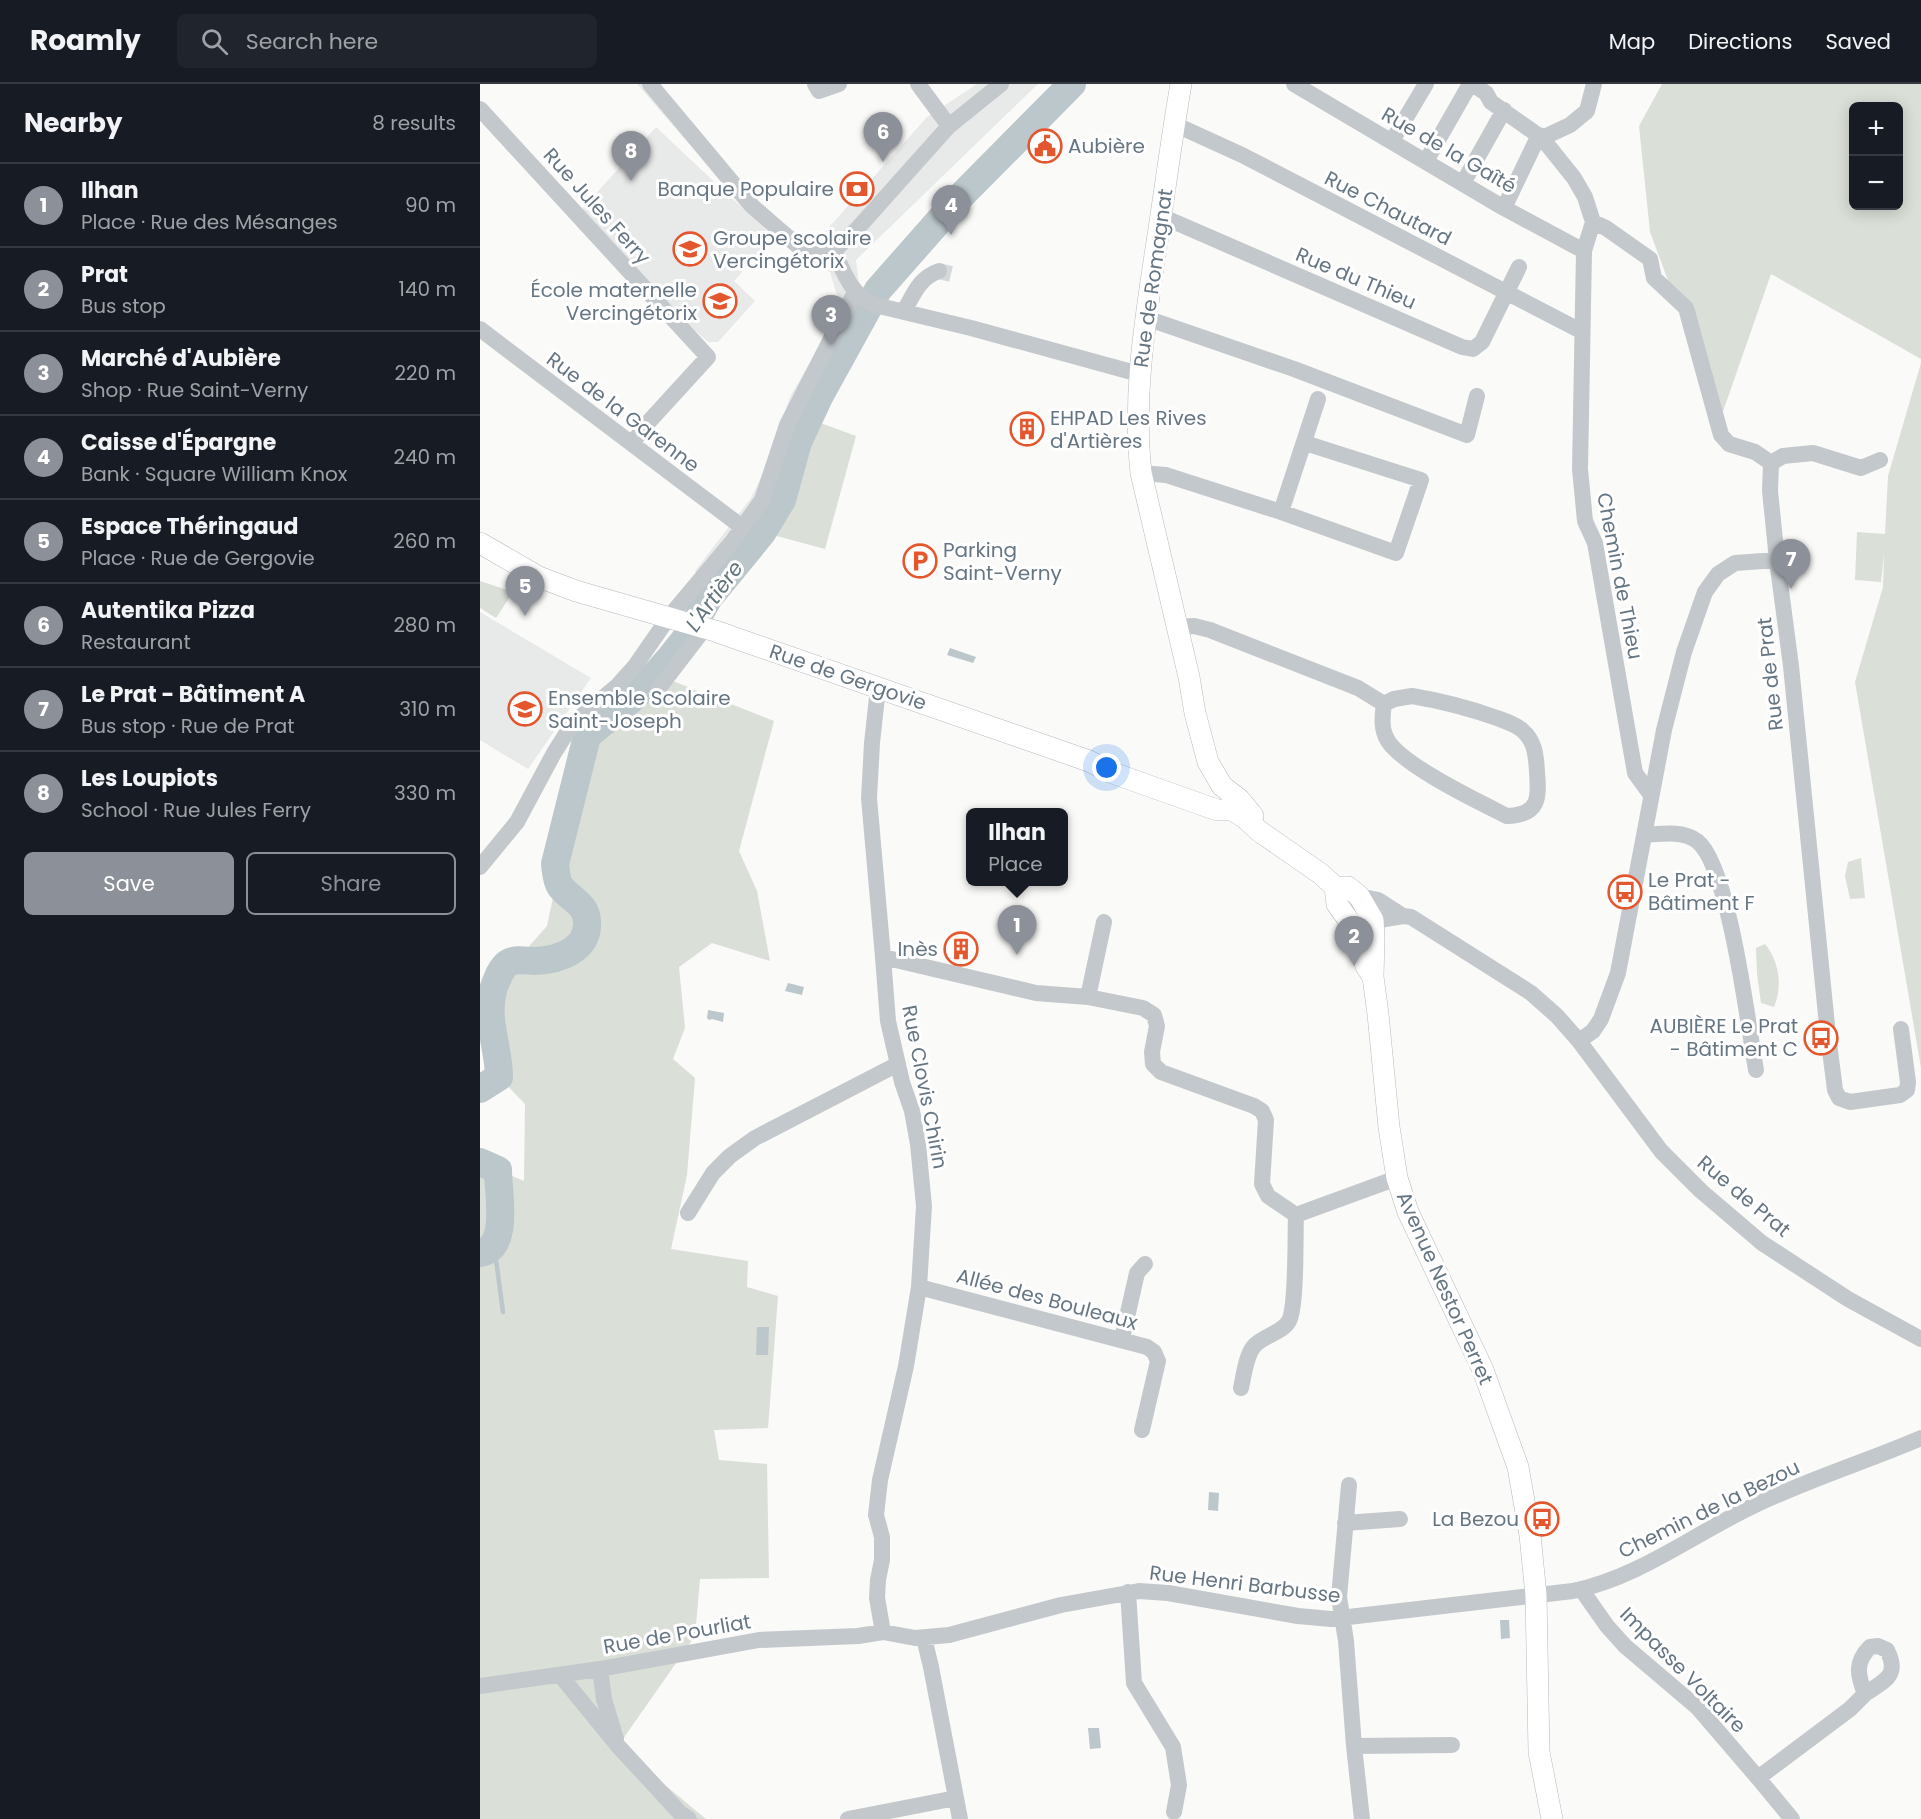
<!DOCTYPE html>
<meta charset="utf-8">
<style>
:root{--surface:#171b24;--page:#20242c;--text:#f1f3f6;--muted:#9ea1a6;--line:#363941;--accent:#8c9099}
body{margin:0;font-family:Poppins,sans-serif;background:var(--page);color:var(--text)}
.controls{position:absolute;right:18px;top:18px;display:grid;overflow:hidden;border-radius:9px;box-shadow:0 3px 15px #0003}
.controls button{width:54px;height:54px;display:grid;place-items:center;padding:0;border:0;border-bottom:2px solid var(--line);background:var(--surface);color:var(--text);font:30px sans-serif}
.you{position:absolute;left:627px;top:684px;width:21px;height:21px;margin:-15px;border:4px solid #fff;border-radius:50%;background:#1a73e8;box-shadow:0 0 0 9px #1a73e833}
.badge{display:grid;place-items:center;width:39px;height:39px;border-radius:50%;background:var(--accent);color:#fff;font-size:20px;font-weight:700}
.pin{position:absolute;translate:-50% -50px;filter:drop-shadow(0 2px 3px #0008)}
.pin::after{content:'';position:absolute;top:32px;width:21px;height:18px;background:inherit;clip-path:polygon(0 0,100% 0,50% 100%)}
.popup{position:absolute;left:486px;top:724px;width:102px;height:78px;box-sizing:border-box;display:grid;place-content:center;border-radius:9px;background:var(--surface);filter:drop-shadow(0 2px 4px #0005);font-size:20px;white-space:nowrap;color:var(--muted)}
.popup b{font-size:22px;color:var(--text)}
.popup::after{content:'';position:absolute;left:50%;top:100%;margin-left:-12px;border:12px solid transparent;border-top-color:var(--surface)}
.list{margin:0;padding:0;list-style:none}
h2{display:flex;justify-content:space-between;align-items:center;height:78px;margin:0;padding:0 24px;font-size:26px}
h2 small{font-size:20px;font-weight:400;color:var(--muted)}
.list li{display:grid;grid-template-columns:39px 1fr auto;gap:18px;align-items:center;box-sizing:border-box;height:84px;padding:0 24px;border-top:2px solid var(--line)}
.list b{display:block;font-size:22px;white-space:nowrap}
.list p{margin:0;font-size:20px;white-space:nowrap;color:var(--muted)}
.list em{font-size:20px;font-style:normal;color:var(--muted)}
.actions{display:flex;gap:12px;padding:18px 24px}
.actions a{flex:1;padding:14px 0;border:2px solid var(--accent);border-radius:9px;text-align:center;font-size:21px;color:var(--accent)}
.actions .main{background:var(--accent);color:#fff}
.icon{flex:none;width:33px;height:33px;fill:none;stroke:currentColor;stroke-width:2;stroke-linecap:round;stroke-linejoin:round}
.map{position:relative;flex:none;width:1441px;height:1735px;overflow:hidden}
header{display:flex;align-items:center;gap:36px;box-sizing:border-box;height:84px;padding:0 30px;background:var(--surface);border-bottom:2px solid var(--line)}
header strong{font-size:28px}
nav{display:flex;gap:33px;margin-inline-start:auto;font-size:21px}
.search{width:420px;height:54px;background:var(--page);display:flex;align-items:center;gap:15px;box-sizing:border-box;padding:0 21px;border-radius:9px;color:var(--muted);font-size:22px}
main{display:flex}
aside{flex:1;background:var(--surface)}
.map>svg:first-child{display:block}
.built{fill:#e8e9e9}
.green{fill:#dadfd7;fill-rule:evenodd}
.water{fill:#bbc7cb}
.lines{fill:none;stroke-linecap:round;stroke-linejoin:round}
.stream{stroke:#bbc7cb;stroke-width:4.5}
.river{stroke:#bbc7cb;stroke-width:28}
.minor-tunnel{stroke:#d5d9db;stroke-width:16;stroke-dasharray:16 8;stroke-linecap:butt}
.major-casing{stroke:#b5babe;stroke-width:22}
.minor{stroke:#c3c8cc;stroke-width:16}
.major{stroke:#fff;stroke-width:21}
.labels{text-anchor:middle;dominant-baseline:central;stroke-width:6;stroke-linejoin:round;paint-order:stroke}
.poi-label{font-size:20px;fill:#657683;stroke:#fff;text-anchor:start}
.street-label{font-size:20px;fill:#657683;stroke:#fff}
.water-label{font-size:21px;font-style:italic;fill:#60757c;stroke:#fff}
</style>
<header>
<strong>Roamly</strong>
<div class="search"><svg class="icon" aria-label="search" viewBox="0 0 24 24"><circle cx="10" cy="10" r="6"/><path d="M15 15l6 6"/></svg>Search here</div>
<nav><a>Map</a><a>Directions</a><a>Saved</a></nav>
</header>
<main>
<aside>
<h2>Nearby<small>8 results</small></h2>
<ul class="list">
<li><span class="badge">1</span><div><b>Ilhan</b><p>Place · Rue des Mésanges</p></div><em>90 m</em></li>
<li><span class="badge">2</span><div><b>Prat</b><p>Bus stop</p></div><em>140 m</em></li>
<li><span class="badge">3</span><div><b>Marché d'Aubière</b><p>Shop · Rue Saint-Verny</p></div><em>220 m</em></li>
<li><span class="badge">4</span><div><b>Caisse d'Épargne</b><p>Bank · Square William Knox</p></div><em>240 m</em></li>
<li><span class="badge">5</span><div><b>Espace Théringaud</b><p>Place · Rue de Gergovie</p></div><em>260 m</em></li>
<li><span class="badge">6</span><div><b>Autentika Pizza</b><p>Restaurant</p></div><em>280 m</em></li>
<li><span class="badge">7</span><div><b>Le Prat - Bâtiment A</b><p>Bus stop · Rue de Prat</p></div><em>310 m</em></li>
<li><span class="badge">8</span><div><b>Les Loupiots</b><p>School · Rue Jules Ferry</p></div><em>330 m</em></li>
</ul>
<div class="actions"><a class="main">Save</a><a>Share</a></div>
</aside>
<div class="map">
<svg width="1441" height="1735" viewBox="0 0 1441 1735">
<rect width="100%" height="100%" fill="#fafaf8"/>
<!-- built -->
<path class="built" d="M157,0H178L281,122L319,151L343,150L447,33L497,0H558L376,176L382,224L352,281L307,376L286,425L244,479L224,499L215,487L271,414L284,387L310,313L352,240L360,221L350,188L314,169L283,143L292,154L254,197L275,217L238,258H228L211,243L102,125L176,43L261,123L215,67Z
M0,528L111,594L48,685L0,656Z"/>
<!-- green -->
<path class="green" d="M1182,0H1441V275L1291,190L1240,336L1170,148L1159,42ZM1374,22H1418V122H1374Z
M395,221L401,222L370,272L335,337L376,352L345,465L293,451L269,474L237,518L234,526L224,532L235,512L259,481L295,442L309,412L336,328Z
M1441,279V984L1375,598L1403,503L1404,469L1401,498L1375,496L1377,448L1405,450L1408,392Z
M0,497L33,508L16,534L0,524Z
M175,590L294,637L259,767L277,807L290,877L232,859L199,883L205,944L193,975L215,994L207,1091L191,1165L268,1177L267,1203L298,1212L288,1344L234,1346L239,1376L287,1380L289,1494L220,1495L215,1552L138,1662L226,1735H0V1090L18,1086L44,1097L45,1020L19,993L14,902L67,842L107,652Z
M1381,774L1385,814L1370,815L1365,792L1368,778Z
M1285,860C1299,877 1303,902 1294,923L1281,919L1277,890L1276,864Z"/>
<!-- water -->
<path class="water" d="M470,564L496,573L493,579L467,571Z
M308,899L324,903L322,911L305,907Z
M228,926L244,929L243,938L232,935L229,936L227,934Z
M277,1243H289L288,1271H276Z
M729,1408L739,1409L738,1427L728,1426Z
M1020,1536H1029L1030,1554L1021,1555Z
M608,1644H619L621,1664L610,1665Z"/>
<g class="lines">
<!-- stream -->
<path class="stream" d="M14,1161L23,1228"/>
<!-- river -->
<path class="river" d="M0,1005L19,993C19,962 4,934 14,903C17,895 21,884 28,879C36,874 47,877 55,877C79,876 109,866 107,837C106,819 89,815 80,802C76,796 76,787 75,780L107,652L160,608L190,574L206,554L228,515L282,449L302,416L318,358L339,313L398,206L480,113L592,0
M0,1078L18,1086C18,1110 30,1163 0,1169"/>
<!-- minor-tunnel -->
<path class="minor-tunnel" d="M459,187L471,190"/>
<!-- major casing -->
<g class="major-casing">
<path id="major" d="M701,0C691,57 684,114 675,171C664,244 653,315 661,389L709,593L715,629L728,678L742,702L759,715L773,732
M0,459L59,493L96,507L235,547L609,677L630,688L703,714L737,726H752L765,734L779,747L841,790L855,803L857,820L872,841L886,882L893,893
M855,803H868L879,812L893,836L894,853L893,893L898,930L909,1043L917,1094L928,1128L1003,1286L1038,1383L1050,1451L1056,1511L1059,1668L1072,1735"/>
</g>
<!-- minor -->
<path class="minor" d="M170,0L272,122L318,162L330,166L354,167
M335,0L339,7L359,0
M438,0L469,42
M814,0L1024,124L1104,167
M992,0L1006,9L1011,18L1062,54L1094,94L1105,113L1113,138L1104,167L1100,385L1105,437L1115,459L1155,689L1171,711
M0,25L228,273L164,343L152,360
M694,40L762,71L1101,247
M1062,54L1090,41L1107,27L1114,0
M912,57L946,0
M946,77L990,0
M983,99L1024,26
M1024,124L1059,51
M681,132L982,263L993,265L1002,258L1039,183
M1113,138L1126,144L1170,175L1174,194L1206,224L1241,351L1249,360L1275,368L1291,379L1303,372L1333,369L1381,384L1400,376
M354,167C364,189 371,211 395,221L491,244L659,290
M354,167L377,145L469,42L521,0
M424,227C434,210 439,194 459,187
M666,234L814,285L987,351L997,312
M0,245L262,443
M1291,379L1290,407L1297,476
M661,389L686,391L801,428L916,469L941,396L825,359
M801,428L838,315
M696,543L714,542L730,546L878,604L904,620
M179,604L225,544
M398,604L392,659L389,714L403,873L408,937L422,998L432,1027L438,1060L444,1122L439,1203L426,1282L400,1396L396,1431L402,1453V1476L398,1496L397,1514L403,1548
M932,612C962,617 989,624 1017,634C1025,637 1035,640 1042,646C1055,657 1056,671 1057,688C1059,713 1060,731 1027,732C999,718 924,682 908,657C901,646 902,633 904,620L914,615Z
M1164,751C1181,750 1203,746 1217,757C1249,781 1268,941 1276,986
M0,783L37,738L74,669L93,639L137,602L155,582L189,533L252,458L282,416L307,341L375,208
M879,812L898,816L923,832
M882,839L923,832L931,833L1051,909L1077,932L1099,957L1181,1067L1221,1107L1282,1159L1368,1215L1441,1255
M403,873L556,909L608,913L663,924L674,931L677,942L672,968L673,980L681,988L774,1022L782,1027L786,1036L782,1100L788,1112L816,1131
M608,913L624,838
M1099,957L1113,947L1121,935L1138,889L1184,646L1204,568L1225,508L1238,490L1255,479L1297,476L1311,582L1348,951L1355,1006L1359,1014L1370,1018L1420,1011L1427,1006L1428,998L1421,945
M208,1129L233,1089L250,1072L275,1054L418,980
M816,1131L917,1094
M439,1203L667,1263L674,1268L678,1277L662,1346
M642,1255L657,1189L665,1180
M761,1304C764,1291 766,1270 775,1261C785,1251 802,1249 809,1237C817,1221 815,1152 816,1131
M869,1401L859,1513L866,1557L874,1662L882,1735
M865,1439L920,1435
M1101,1505L1127,1542L1145,1562L1218,1624L1278,1694L1370,1625L1385,1610C1378,1592 1374,1579 1390,1563L1398,1562L1407,1566C1420,1592 1405,1596 1385,1610
M648,1508L654,1599L693,1663L699,1701L694,1728
M444,1554L451,1583L480,1735
M120,1585L124,1615L136,1655
M80,1591L138,1662L200,1729L209,1735
M0,1602L120,1585L279,1556L378,1552L403,1548L435,1554L469,1551L581,1521L659,1507L688,1509L818,1532L851,1535L1093,1507C1159,1493 1211,1452 1271,1423C1326,1396 1385,1378 1441,1354
M874,1662L972,1661
M1278,1694L1312,1735
M368,1735L476,1714"/>
<!-- major -->
<use href="#major" class="major"/>
</g>
<!-- icons -->
<defs>
<g id="civic-ring" transform="scale(1.725)"><circle r="9.5" fill="#fff" stroke="#e4572e" stroke-width="1.5"/><path d="M-.6-6.5H3V-4.5H.6V-3L4-1V1h2V6H-6V1h2V-1L-.6-3ZM-1.2 2.5V6h2.4V2.5Z" fill="#e4572e"/></g>
<g id="bank-ring" transform="scale(1.725)"><circle r="9.5" fill="#fff" stroke="#e4572e" stroke-width="1.5"/><path d="M-6-4H6V4H-6ZM0-2.3a2.3 2.3 0 1 0 0 4.6a2.3 2.3 0 1 0 0-4.6Z" fill="#e4572e"/></g>
<g id="school-ring" transform="scale(1.725)"><circle r="9.5" fill="#fff" stroke="#e4572e" stroke-width="1.5"/><path d="M0-5L7-2L0 1L-7-2ZM-4 1L0 2.5L4 1V4Q0 6-4 4Z" fill="#e4572e"/></g>
<g id="building-ring" transform="scale(1.725)"><circle r="9.5" fill="#fff" stroke="#e4572e" stroke-width="1.5"/><path d="M-4-6H4V6H1V3H-1V6H-4ZM-2.5-4.3h1.7v1.8h-1.7ZM.8-4.3h1.7v1.8H.8ZM-2.5-1h1.7V.8h-1.7ZM.8-1h1.7V.8H.8Z" fill="#e4572e"/></g>
<g id="parking-ring" transform="scale(1.725)"><circle r="9.5" fill="#fff" stroke="#e4572e" stroke-width="1.5"/><path d="M-3.5-5.5H1a3.5 3.5 0 0 1 0 7H-1V5.5H-3.5ZM-1-3.4V-.6H.8a1.4 1.4 0 0 0 0-2.8Z" fill="#e4572e"/></g>
<g id="bus-ring" transform="scale(1.725)"><circle r="9.5" fill="#fff" stroke="#e4572e" stroke-width="1.5"/><path d="M-5-6H5V4H4V6H2V4H-2V6H-4V4H-5ZM-3.5-4V0h7V-4ZM-3.5 1.2v1.5H-2V1.2ZM2 1.2v1.5H3.5V1.2Z" fill="#e4572e"/></g>
</defs>
<g fill-rule="evenodd">
<use href="#civic-ring" x="565" y="62"/>
<use href="#bank-ring" x="377" y="105"/>
<use href="#school-ring" x="210" y="165"/>
<use href="#school-ring" x="240" y="217"/>
<use href="#building-ring" x="547" y="345"/>
<use href="#parking-ring" x="440" y="477"/>
<use href="#school-ring" x="45" y="625"/>
<use href="#bus-ring" x="1145" y="808"/>
<use href="#building-ring" x="481" y="865"/>
<use href="#bus-ring" x="1341" y="954"/>
<use href="#bus-ring" x="1062" y="1435"/>
</g>
<g class="labels">
<!-- poi labels -->
<g class="poi-label">
<text x="588" y="62">Aubière</text>
<text x="354" y="105" text-anchor="end">Banque Populaire</text>
<text x="233" y="154">Groupe scolaire<tspan x="233" dy="23">Vercingétorix</tspan></text>
<text x="217" y="206" text-anchor="end">École maternelle<tspan x="217" dy="23">Vercingétorix</tspan></text>
<text x="570" y="334">EHPAD Les Rives<tspan x="570" dy="23">d'Artières</tspan></text>
<text x="463" y="466">Parking<tspan x="463" dy="23">Saint-Verny</tspan></text>
<text x="68" y="614">Ensemble Scolaire<tspan x="68" dy="23">Saint-Joseph</tspan></text>
<text x="1168" y="796">Le Prat -<tspan x="1168" dy="23">Bâtiment F</tspan></text>
<text x="458" y="865" text-anchor="end">Inès</text>
<text x="1318" y="942" text-anchor="end">AUBIÈRE Le Prat<tspan x="1318" dy="23">- Bâtiment C</tspan></text>
<text x="1039" y="1435" text-anchor="end">La Bezou</text>
</g>
<!-- street labels -->
<g class="street-label">
<text transform="translate(969 66) rotate(30)">Rue de la Gaîté</text>
<text transform="translate(117 122) rotate(48)">Rue Jules Ferry</text>
<text transform="translate(908 124) rotate(27)">Rue Chautard</text>
<text transform="translate(673 194) rotate(-82)">Rue de Romagnat</text>
<text transform="translate(876 194) rotate(23)">Rue du Thieu</text>
<text transform="translate(143 328) rotate(37)">Rue de la Garenne</text>
<text transform="translate(1140 492) rotate(79)">Chemin de Thieu</text>
<text transform="translate(1290 590) rotate(-96)">Rue de Prat</text>
<text transform="translate(368 593) rotate(19)">Rue de Gergovie</text>
<text transform="translate(445 1003) rotate(79)">Rue Clovis Chirin</text>
<text transform="translate(1264 1112) rotate(40)">Rue de Prat</text>
<text transform="translate(965 1204) rotate(66)">Avenue Nestor Perret</text>
<text transform="translate(567 1215) rotate(15)">Allée des Bouleaux</text>
<text transform="translate(1229 1425) rotate(-26)">Chemin de la Bezou</text>
<text transform="translate(765 1500) rotate(7)">Rue Henri Barbusse</text>
<text transform="translate(197 1550) rotate(-10)">Rue de Pourliat</text>
<text transform="translate(1203 1586) rotate(45)">Impasse Voltaire</text>
</g>
<!-- water labels -->
<g class="water-label">
<text transform="translate(234 512) rotate(-54)">L'Artière</text>
</g>
</g>
</svg>
<div class="controls">
<button>+</button>
<button>−</button>
</div>
<div class="you"></div>
<div class="pin badge" style="left:537px;top:871px">1</div>
<div class="popup"><b>Ilhan</b>Place</div>
<div class="pin badge" style="left:874px;top:882px">2</div>
<div class="pin badge" style="left:351px;top:261px">3</div>
<div class="pin badge" style="left:471px;top:151px">4</div>
<div class="pin badge" style="left:45px;top:532px">5</div>
<div class="pin badge" style="left:403px;top:78px">6</div>
<div class="pin badge" style="left:1311px;top:505px">7</div>
<div class="pin badge" style="left:151px;top:97px">8</div>
</div>
</main>
